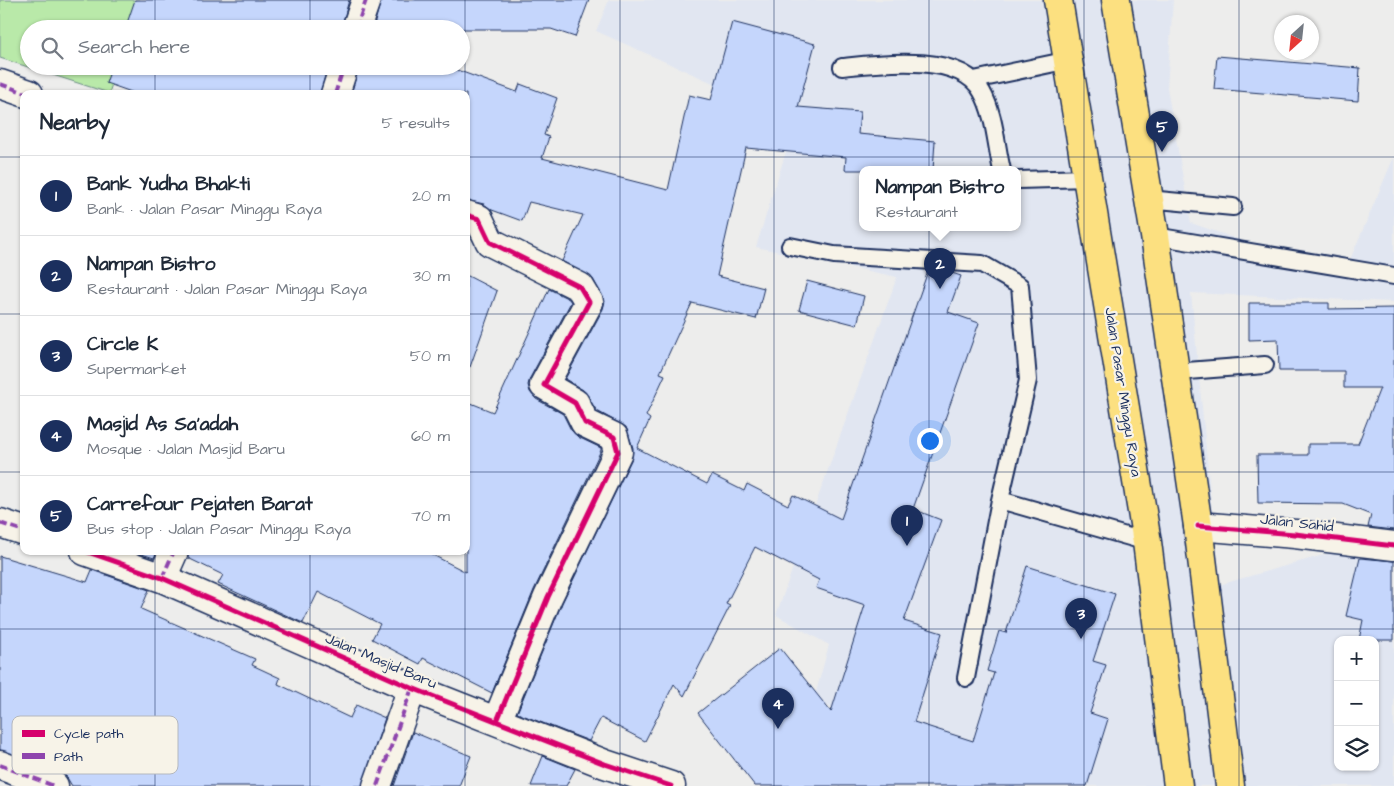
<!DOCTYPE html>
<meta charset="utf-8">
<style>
:root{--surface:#fff;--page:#f2f2f3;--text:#1f2937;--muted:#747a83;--line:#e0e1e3;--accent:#1b2f5e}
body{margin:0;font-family:"Architects Daughter",sans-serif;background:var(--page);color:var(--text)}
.controls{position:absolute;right:15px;bottom:15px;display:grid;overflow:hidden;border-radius:10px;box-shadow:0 1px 4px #0004}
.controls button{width:45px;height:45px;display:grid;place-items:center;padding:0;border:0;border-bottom:1px solid var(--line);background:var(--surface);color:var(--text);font:25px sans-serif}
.compass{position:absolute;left:1274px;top:15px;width:45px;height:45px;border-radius:50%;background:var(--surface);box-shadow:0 1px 4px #0004;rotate:207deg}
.you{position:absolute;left:929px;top:440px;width:18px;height:18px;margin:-12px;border:4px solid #fff;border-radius:50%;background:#1a73e8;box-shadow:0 0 0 8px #1a73e833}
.badge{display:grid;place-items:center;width:32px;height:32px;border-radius:50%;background:var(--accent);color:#fff;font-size:16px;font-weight:700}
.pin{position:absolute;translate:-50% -41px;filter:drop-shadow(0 1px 2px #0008)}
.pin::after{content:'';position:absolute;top:26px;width:18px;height:15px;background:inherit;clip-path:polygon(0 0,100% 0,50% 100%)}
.popup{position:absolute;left:859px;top:166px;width:162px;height:65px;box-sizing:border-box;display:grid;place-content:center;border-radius:10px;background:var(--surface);filter:drop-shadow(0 1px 4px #0005);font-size:16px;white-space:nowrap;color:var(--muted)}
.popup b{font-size:19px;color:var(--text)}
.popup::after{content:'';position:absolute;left:50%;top:100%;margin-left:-10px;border:10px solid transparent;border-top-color:var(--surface)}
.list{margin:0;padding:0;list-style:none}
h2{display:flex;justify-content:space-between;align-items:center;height:65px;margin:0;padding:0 20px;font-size:21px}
h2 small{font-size:16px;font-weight:400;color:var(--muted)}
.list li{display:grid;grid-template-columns:32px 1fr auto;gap:15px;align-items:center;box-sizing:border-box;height:80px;padding:0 20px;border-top:1px solid var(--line)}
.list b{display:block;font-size:19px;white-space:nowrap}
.list p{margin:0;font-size:16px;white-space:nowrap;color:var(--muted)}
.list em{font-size:16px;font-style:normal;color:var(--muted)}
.icon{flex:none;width:28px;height:28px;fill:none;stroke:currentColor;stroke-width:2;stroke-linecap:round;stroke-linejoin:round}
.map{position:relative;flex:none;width:1394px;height:786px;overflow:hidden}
.search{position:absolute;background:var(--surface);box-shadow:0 1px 4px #0004;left:20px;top:20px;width:450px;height:55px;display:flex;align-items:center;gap:12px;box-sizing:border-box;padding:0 18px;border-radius:28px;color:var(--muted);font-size:19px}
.panel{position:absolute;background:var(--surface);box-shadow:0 1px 4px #0004;left:20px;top:90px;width:450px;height:465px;border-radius:10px}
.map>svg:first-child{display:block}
.built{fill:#e1e6f1;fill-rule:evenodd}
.green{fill:#b9e9a9;stroke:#6a8c84}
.building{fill:#c5d6fc;stroke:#1b2f5e}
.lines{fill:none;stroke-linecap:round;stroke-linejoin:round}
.service-casing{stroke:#1b2f5e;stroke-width:20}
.minor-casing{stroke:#1b2f5e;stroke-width:31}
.primary-casing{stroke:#1b2f5e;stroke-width:31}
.service{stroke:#f7f3e8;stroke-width:16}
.minor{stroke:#f7f3e8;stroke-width:28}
.primary{stroke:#fce080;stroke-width:28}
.quiet{stroke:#8e44ad;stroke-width:4;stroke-dasharray:8 4;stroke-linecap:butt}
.cycleway-casing{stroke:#f7f3e8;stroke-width:8}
.cycleway{stroke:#d6006c;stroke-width:5}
.grid{fill:none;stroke:#1b2f5e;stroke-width:1;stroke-opacity:0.55}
.labels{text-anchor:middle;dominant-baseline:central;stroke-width:4.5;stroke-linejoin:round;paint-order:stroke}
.street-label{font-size:15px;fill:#1b2f5e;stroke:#f7f3e8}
.key{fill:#f7f3e8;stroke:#b5b8bf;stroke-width:1}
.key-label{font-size:14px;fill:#1b2f5e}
</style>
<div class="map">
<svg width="1394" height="786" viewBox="0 0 1394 786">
<rect width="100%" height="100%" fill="#ededec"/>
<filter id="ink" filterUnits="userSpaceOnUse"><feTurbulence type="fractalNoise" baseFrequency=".02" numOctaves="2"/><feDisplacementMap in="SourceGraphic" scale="10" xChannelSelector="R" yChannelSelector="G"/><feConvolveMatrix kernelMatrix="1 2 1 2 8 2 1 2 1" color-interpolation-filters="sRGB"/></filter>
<g filter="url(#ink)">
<!-- built -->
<path class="built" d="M609,0H1173L1167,88L1191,223L1343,276L1394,157V302L1191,293L1219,585L1355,546L1394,556V786H842L870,716L813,703L829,645L776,615L897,277L756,247L796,120L596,31ZM862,170H1018V228H862ZM1338,640H1375V767H1338Z"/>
<!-- green -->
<path class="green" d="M0,0H139L130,29H29V66H118L109,93L0,58Z"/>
<!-- building -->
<path class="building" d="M135,0H349L341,29H125Z
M381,0H589L575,37L551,29H373Z
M732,22L815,44L798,107L860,112L858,134L935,141L933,170H845L846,157L746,148L717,276L764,288L756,319L692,303L660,373L665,375L646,416L650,419L637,448L707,484L712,475L744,491L747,484L788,505L793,495L841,519L928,271L949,272L961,276L948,312L979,323L913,509L941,520L904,621L942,633L914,722L973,741L994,673L987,671L999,631L1006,633L1027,566L1115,594L1093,661L1106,665L1090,713L1108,719L1087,786H755L698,713L780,648L831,712L865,605L816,588L819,580L755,547L726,604L730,606L684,696L674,684L645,741L601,718L589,741L517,713L562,603L632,458L633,448L626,427L597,411L583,390L565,379L603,309L605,301L593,279L562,261L583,215L529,202L522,221L492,210L484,204L466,200V94H351L359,66H446L517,92L520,84L557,98L544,135L549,137L542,158L668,190L689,95L711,100Z
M1217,56L1360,68L1358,101L1214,89Z
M112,66H328L320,94H137L106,83Z
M466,275L497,291L470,367L466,366Z
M807,281L864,296L857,325L799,310Z
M549,289L569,299L571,302L530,378L528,385L530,392L536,399L563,414L571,430L578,437L601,448V450L534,590L492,693L423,658L420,664L372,639L380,624L318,592L303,623L218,584L223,575L188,558L189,551H425L466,572V401L493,412Z
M1249,303H1329V309L1394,308V530L1368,527L1371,515L1343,504L1258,503L1257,455H1308V444H1358L1380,388H1344V371H1279L1278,339L1249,340Z
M133,551H157L154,558Z
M0,556L87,582L92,570L149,590L141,609L255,659L252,665L280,678L278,684L350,718L356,705L385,718L362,786H72L66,776L60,771L0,750Z
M1360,558L1394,561V640H1359L1363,620L1346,616Z
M413,732L471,756L459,786H394Z
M543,756L575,769L566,786H531Z"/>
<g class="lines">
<!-- service casing -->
<g class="service-casing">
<path id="service" d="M842,67C880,63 961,52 982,92C995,115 996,146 1002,170
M974,80L1069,60
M1018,180L1088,178
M1148,199L1233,207
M1155,236L1394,276
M790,246L834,255L982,264L1020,286L1028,380L1000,500L966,678
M1174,372L1265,365
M1000,500L1147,542"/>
</g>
<!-- minor casing -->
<g class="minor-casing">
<path id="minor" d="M356,29L366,0
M0,84L29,94
M335,94L344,66
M466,215L479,219L490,242L580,287L589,302L544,385L575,403L585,423L614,437L618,452L548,597L497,721
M0,523L24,531
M1198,526L1295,534L1394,546
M85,551L162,578L412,688L605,764L671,786
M162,578L174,551
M0,765L54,786
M377,786L412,688"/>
</g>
<!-- primary casing -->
<g class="primary-casing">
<path id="primary" d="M1058,0L1147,542L1178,786
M1116,0L1155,236L1198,526L1230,786"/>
</g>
<!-- service -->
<use href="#service" class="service"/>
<!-- minor -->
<use href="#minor" class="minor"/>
<!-- primary -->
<use href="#primary" class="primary"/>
<!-- quiet -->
<path class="quiet" d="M356,29L366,0
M0,84L29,94
M335,94L344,66
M0,523L24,531
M162,578L174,551
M0,765L54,786
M377,786L412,688"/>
<!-- cycleway casing -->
<g class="cycleway-casing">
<path id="cycleway" d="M466,215L479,219L490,242L580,287L589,302L544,385L575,403L585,423L614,437L618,452L548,597L497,721
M1198,526L1295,534L1394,546
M85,551L162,578L412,688L605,764L671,786"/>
</g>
<!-- cycleway -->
<use href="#cycleway" class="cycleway"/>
</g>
</g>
<!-- grid -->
<path class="grid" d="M155,0V29M310,0V29M465,0V94M620,0V786M774,0V786M929,0V786M1084,0V786M1239,0V786M155,66V94M310,66V94M0,157H24M466,157H1394M0,314H24M466,314H1394M0,472H24M466,472H1394M155,551V786M310,551V786M465,551V786M0,629H1394"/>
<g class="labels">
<!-- street labels -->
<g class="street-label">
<text transform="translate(1123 392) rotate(81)">Jalan Pasar Minggu Raya</text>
<text transform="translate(1297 523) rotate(6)">Jalan Sahid</text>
<text transform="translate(381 661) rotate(23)">Jalan Masjid Baru</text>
</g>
</g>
<!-- legend -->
<rect x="12" y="716" width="166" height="58" rx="8" class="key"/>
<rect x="22" y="730" width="23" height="7" fill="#d6006c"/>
<rect x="22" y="753" width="23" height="6" fill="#8e44ad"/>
<g class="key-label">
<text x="54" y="738">Cycle path</text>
<text x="54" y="761">Path</text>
</g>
</svg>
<div class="controls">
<button>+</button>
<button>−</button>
<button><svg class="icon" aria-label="layers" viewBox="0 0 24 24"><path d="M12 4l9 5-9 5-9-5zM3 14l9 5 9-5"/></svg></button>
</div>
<svg class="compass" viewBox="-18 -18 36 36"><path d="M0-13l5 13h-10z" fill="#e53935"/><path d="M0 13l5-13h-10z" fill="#747a83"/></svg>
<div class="you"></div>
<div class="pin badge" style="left:907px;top:546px">1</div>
<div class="pin badge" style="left:940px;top:289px">2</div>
<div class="popup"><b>Nampan Bistro</b>Restaurant</div>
<div class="pin badge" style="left:1081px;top:639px">3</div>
<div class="pin badge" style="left:778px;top:729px">4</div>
<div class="pin badge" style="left:1162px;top:152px">5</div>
<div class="search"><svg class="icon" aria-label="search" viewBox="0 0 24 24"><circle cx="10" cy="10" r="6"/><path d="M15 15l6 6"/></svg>Search here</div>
<section class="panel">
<h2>Nearby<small>5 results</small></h2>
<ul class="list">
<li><span class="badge">1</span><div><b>Bank Yudha Bhakti</b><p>Bank · Jalan Pasar Minggu Raya</p></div><em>20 m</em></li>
<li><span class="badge">2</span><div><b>Nampan Bistro</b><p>Restaurant · Jalan Pasar Minggu Raya</p></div><em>30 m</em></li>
<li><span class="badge">3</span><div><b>Circle K</b><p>Supermarket</p></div><em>50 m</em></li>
<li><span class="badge">4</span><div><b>Masjid As Sa'adah</b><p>Mosque · Jalan Masjid Baru</p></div><em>60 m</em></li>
<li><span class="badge">5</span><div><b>Carrefour Pejaten Barat</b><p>Bus stop · Jalan Pasar Minggu Raya</p></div><em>70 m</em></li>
</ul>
</section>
</div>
